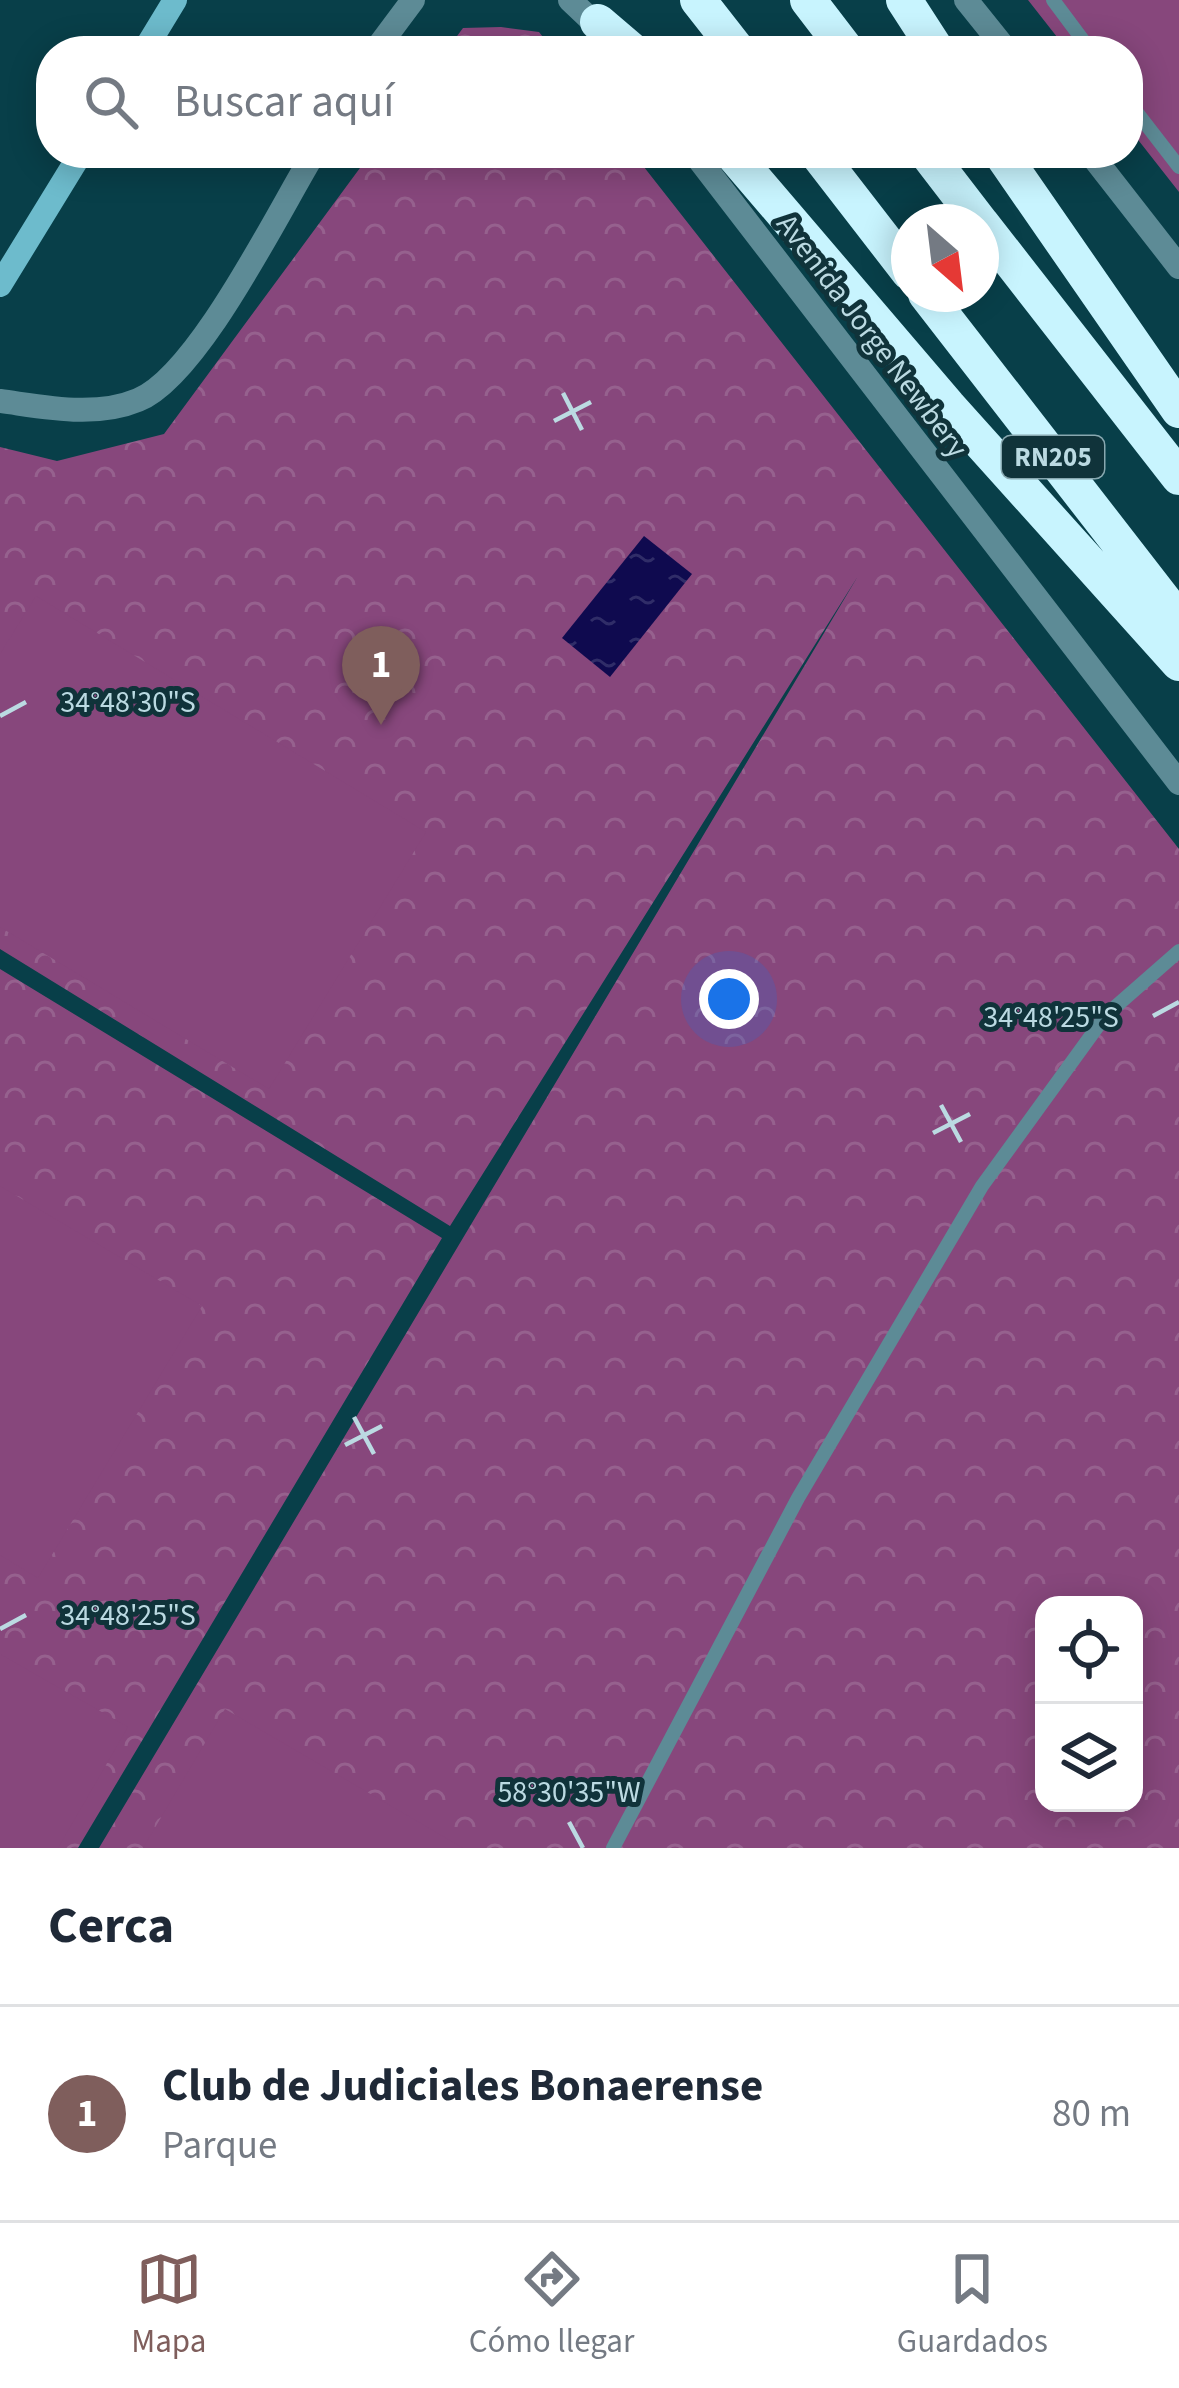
<!DOCTYPE html>
<html lang="es">
<meta charset="utf-8">
<style>
:root{--surface:#fff;--page:#f2f2f3;--text:#1f2937;--muted:#747a83;--line:#e0e1e3;--accent:#7f5e5c}
body{margin:0;font-family:"Source Sans 3",sans-serif;background:var(--page);color:var(--text)}
.controls{position:absolute;right:36px;bottom:36px;display:grid;overflow:hidden;border-radius:24px;box-shadow:0 6px 30px #0003}
.controls button{width:108px;height:108px;display:grid;place-items:center;padding:0;border:0;border-bottom:3px solid var(--line);background:var(--surface);color:var(--text);font:60px sans-serif}
.compass{position:absolute;left:891px;top:204px;width:108px;height:108px;border-radius:50%;background:var(--surface);box-shadow:0 6px 30px #0003;rotate:152deg}
.you{position:absolute;left:729px;top:999px;width:42px;height:42px;margin:-30px;border:9px solid #fff;border-radius:50%;background:#1a73e8;box-shadow:0 0 0 18px #1a73e833}
.badge{display:grid;place-items:center;width:78px;height:78px;border-radius:50%;background:var(--accent);color:#fff;font-size:39px;font-weight:700}
.pin{position:absolute;translate:-50% -99px;filter:drop-shadow(0 3px 6px #0008)}
.pin::after{content:'';position:absolute;top:63px;width:42px;height:36px;background:inherit;clip-path:polygon(0 0,100% 0,50% 100%)}
.list{margin:0;padding:0;list-style:none}
h2{display:flex;justify-content:space-between;align-items:center;height:156px;margin:0;padding:0 48px;font-size:51px}
h2 small{font-size:39px;font-weight:400;color:var(--muted)}
.list li{display:grid;grid-template-columns:78px 1fr auto;gap:36px;align-items:center;box-sizing:border-box;height:216px;padding:0 48px;border-top:3px solid var(--line)}
.list b{display:block;font-size:45px;white-space:nowrap}
.list p{margin:0;font-size:39px;white-space:nowrap;color:var(--muted)}
.list em{font-size:39px;font-style:normal;color:var(--muted)}
.icon{flex:none;width:66px;height:66px;fill:none;stroke:currentColor;stroke-width:2;stroke-linecap:round;stroke-linejoin:round}
.map{position:relative;flex:none;width:1179px;height:1848px;overflow:hidden}
.search{position:absolute;background:var(--surface);box-shadow:0 6px 30px #0003;left:36px;right:36px;top:36px;height:132px;display:flex;align-items:center;gap:30px;box-sizing:border-box;padding:0 42px;border-radius:48px;color:var(--muted);font-size:45px}
.sheet{height:372px;background:var(--surface)}
nav{display:flex;justify-content:space-around;align-items:center;box-sizing:border-box;height:168px;border-top:3px solid var(--line);background:var(--surface);font-size:33px;color:var(--muted)}
nav a{display:grid;justify-items:center;gap:6px}
nav .on{color:var(--accent)}
.map>svg:first-child{display:block}
.park{fill:url(#park-crowns);fill-rule:evenodd}
.pitch{fill:#87477c}
.water{fill:url(#water-ripples)}
.lines{fill:none;stroke-linecap:round;stroke-linejoin:round}
.service{stroke:#5d8b96;stroke-width:14}
.tertiary{stroke:#5d8b96;stroke-width:24}
.secondary{stroke:#6dbbcc;stroke-width:24}
.motorway{stroke:#c8f4fe;stroke-width:36}
.ticks{fill:none;stroke:#bbdae2;stroke-width:4.5}
.labels{text-anchor:middle;dominant-baseline:central;stroke-width:10;stroke-linejoin:round;paint-order:stroke}
.shield{fill:#10333a;stroke:#88a8b0;stroke-width:3}
.shield-label{font-size:27px;font-weight:bold;fill:#bbdae2}
.street-label{font-size:30px;fill:#bbdae2;stroke:#10333a}
.ticks-label{font-size:30px;text-anchor:middle;fill:#bbdae2;stroke:#10333a;stroke-width:10;stroke-linejoin:round;paint-order:stroke}
</style>
<div class="map">
<svg width="1179" height="1848" viewBox="0 0 1179 1848">
<defs>
<pattern id="park-crowns" width="20" height="18" patternUnits="userSpaceOnUse" patternTransform="scale(3)"><rect width="20" height="18" fill="#87477c"/><path d="M2 6a3 3 0 1 1 6 0M12 15a3 3 0 1 1 6 0" fill="none" stroke="#96618e"/></pattern>
<pattern id="water-ripples" width="26" height="14" patternUnits="userSpaceOnUse" patternTransform="scale(3)"><rect width="26" height="14" fill="#0f0a4f"/><path d="M2 4q2-2 4 0t4 0M15 11q2-2 4 0t4 0" fill="none" stroke="#302d68"/></pattern>
</defs>
<rect width="100%" height="100%" fill="#083f49"/>
<!-- park -->
<path class="park" d="M501,27L539,32L554,51H446L463,28Z
M371,153H633L1179,849V1848H99L858,576L450,1226L0,949V447L57,461L164,434ZM1044,1605H1134V1803H1044Z
M0,969L442,1238L78,1848H0Z"/>
<!-- pitch -->
<path class="pitch" d="M1028,0H1179V192L1128,127V51H1068Z
M36,596L426,832L269,1089L0,927V654Z
M0,1186L202,1306L38,1578L0,1555Z
M0,1654L128,1727L58,1848H0Z
M225,1709L463,1848H143Z"/>
<!-- water -->
<path class="water" d="M644,536L692,574L610,677L562,638Z"/>
<g class="lines">
<!-- service -->
<path class="service" d="M1053,0L1091,51
M1128,101L1179,167
M613,1848L798,1498L982,1186L1106,1015L1179,951"/>
<!-- tertiary -->
<path class="tertiary" d="M570,0L607,35
M966,0L1007,51
M375,51L413,0
M694,153L1179,783
M1090,153L1179,267
M0,401C45,407 95,418 138,400C198,376 278,212 314,153"/>
<!-- secondary -->
<path class="secondary" d="M144,51L175,0
M0,285L81,153"/>
<!-- motorway -->
<path class="motorway" d="M698,0L738,51
M808,0L847,51
M904,0L937,51
M598,22L632,51
M732,153L948,406L1179,663
M817,153L909,272
M927,153L980,222
M1001,153L1179,410
M981,223L1179,477
M926,294L1179,620"/>
</g>
<!-- ticks -->
<path class="ticks" d="M563,393L582,430M554,421L591,402M0,716L26,702M1153,1016L1179,1002M941,1105L961,1142M933,1133L970,1114M354,1417L374,1454M345,1445L382,1426M0,1629L26,1615M569,1822L583,1848"/>
<g class="labels">
<!-- shield labels -->
<rect class="shield" x="1002" y="436" width="102" height="42" rx="9"/>
<g class="shield-label">
<text x="1053" y="457">RN205</text>
</g>
<!-- street labels -->
<g class="street-label">
<text transform="translate(872 336) rotate(53)">Avenida Jorge Newbery</text>
</g>
</g>
<g class="ticks-label">
<text x="128" y="712">34°48'30"S</text>
<text x="1051" y="1027">34°48'25"S</text>
<text x="128" y="1625">34°48'25"S</text>
<text x="569" y="1802">58°30'35"W</text>
</g>
</svg>
<div class="controls">
<button><svg class="icon" aria-label="locate" viewBox="0 0 24 24"><circle cx="12" cy="12" r="6"/><path d="M12 2v4M12 18v4M2 12h4M18 12h4"/></svg></button>
<button><svg class="icon" aria-label="layers" viewBox="0 0 24 24"><path d="M12 4l9 5-9 5-9-5zM3 14l9 5 9-5"/></svg></button>
</div>
<svg class="compass" viewBox="-18 -18 36 36"><path d="M0-13l5 13h-10z" fill="#e53935"/><path d="M0 13l5-13h-10z" fill="#747a83"/></svg>
<div class="you"></div>
<div class="pin badge" style="left:381px;top:725px">1</div>
<div class="search"><svg class="icon" aria-label="search" viewBox="0 0 24 24"><circle cx="10" cy="10" r="6"/><path d="M15 15l6 6"/></svg>Buscar aquí</div>
</div>
<section class="sheet">
<h2>Cerca<small></small></h2>
<ul class="list">
<li><span class="badge">1</span><div><b>Club de Judiciales Bonaerense</b><p>Parque</p></div><em>80 m</em></li>
</ul>
</section>
<nav>
<a class="on"><svg class="icon" aria-label="map" viewBox="0 0 24 24"><path d="M3 6l6-2 6 2 6-2v14l-6 2-6-2-6 2zM9 4v14M15 6v14"/></svg>Mapa</a>
<a><svg class="icon" aria-label="directions" viewBox="0 0 24 24"><path d="M12 3l9 9-9 9-9-9zM9 14v-3h6M13 9l2 2-2 2"/></svg>Cómo llegar</a>
<a><svg class="icon" aria-label="saved" viewBox="0 0 24 24"><path d="M7 4h10v16l-5-4-5 4z"/></svg>Guardados</a>
</nav>
